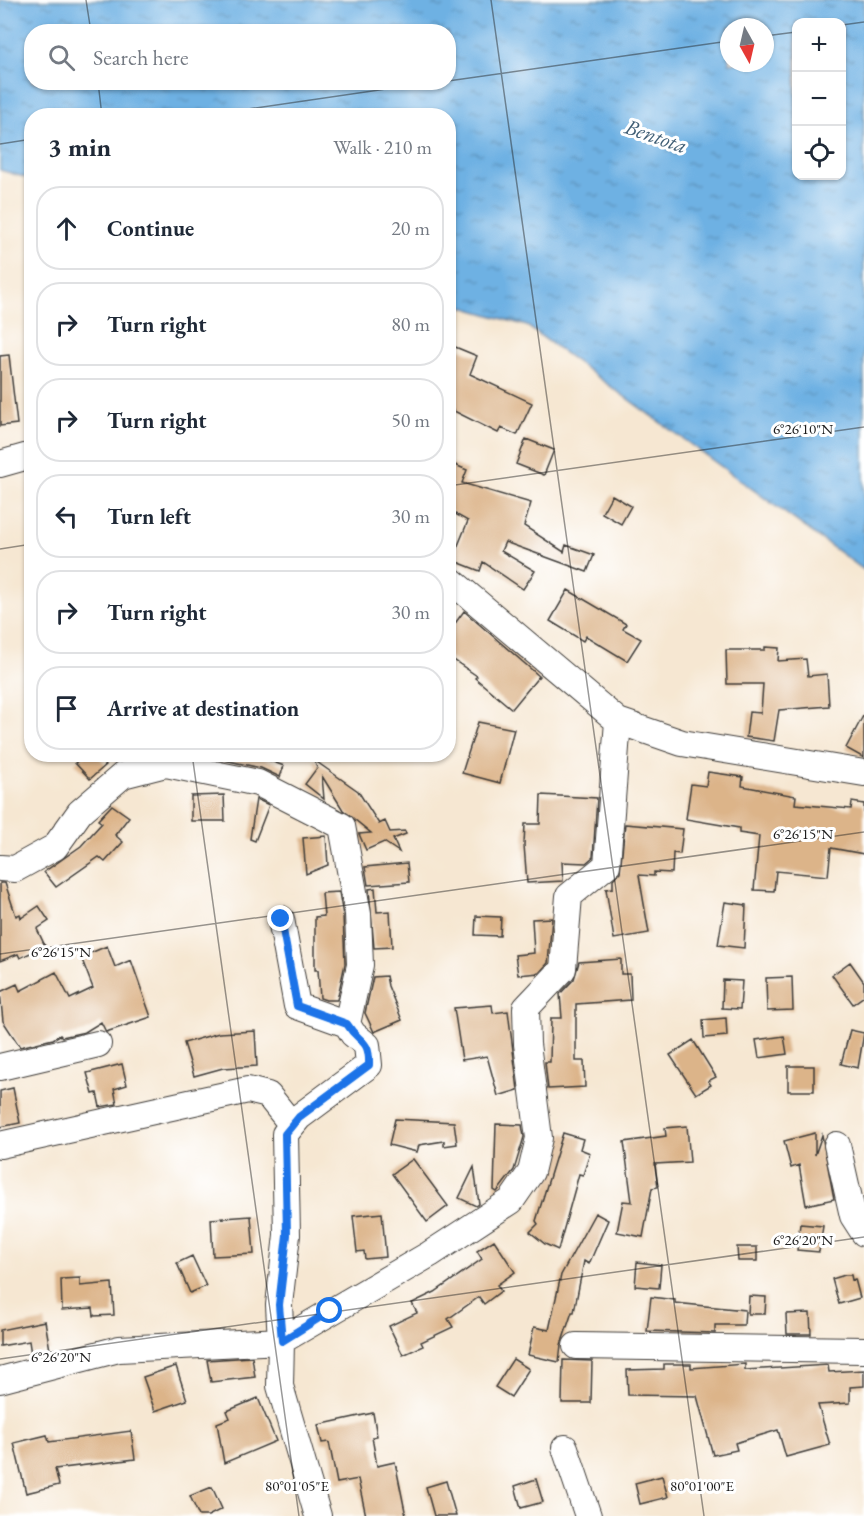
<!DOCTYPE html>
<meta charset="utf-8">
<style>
:root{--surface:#fff;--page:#f6f6f7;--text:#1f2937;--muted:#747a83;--line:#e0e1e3}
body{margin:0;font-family:"EB Garamond",serif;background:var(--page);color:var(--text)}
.controls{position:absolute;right:18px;top:18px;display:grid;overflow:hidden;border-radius:12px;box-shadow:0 2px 4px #0004}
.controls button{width:54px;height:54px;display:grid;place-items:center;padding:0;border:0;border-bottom:2px solid var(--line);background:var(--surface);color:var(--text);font:30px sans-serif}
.compass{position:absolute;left:720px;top:18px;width:54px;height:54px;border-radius:50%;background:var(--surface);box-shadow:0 2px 4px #0004;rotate:172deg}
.stop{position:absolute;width:18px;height:18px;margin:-14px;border:4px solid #1a73e8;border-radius:50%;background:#fff}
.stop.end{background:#1a73e8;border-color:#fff;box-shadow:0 2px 6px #0008}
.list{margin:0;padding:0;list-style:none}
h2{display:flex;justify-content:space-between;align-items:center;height:78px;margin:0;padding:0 24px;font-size:26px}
h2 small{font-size:20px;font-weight:400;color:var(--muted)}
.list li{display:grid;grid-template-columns:39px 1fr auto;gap:18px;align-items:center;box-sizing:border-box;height:84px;margin:0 12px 12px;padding:0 12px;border:2px solid var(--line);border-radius:24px}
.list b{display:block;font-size:22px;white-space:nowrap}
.list em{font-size:20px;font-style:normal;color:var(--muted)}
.icon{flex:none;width:33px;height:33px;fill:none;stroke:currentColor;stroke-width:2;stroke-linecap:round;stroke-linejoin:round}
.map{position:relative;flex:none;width:864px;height:1516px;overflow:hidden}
.search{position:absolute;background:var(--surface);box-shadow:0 2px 4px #0004;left:24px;top:24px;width:432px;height:66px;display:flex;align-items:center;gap:15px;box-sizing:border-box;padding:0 21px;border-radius:24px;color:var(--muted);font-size:22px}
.panel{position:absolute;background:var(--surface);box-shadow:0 2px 4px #0004;left:24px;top:108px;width:432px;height:654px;border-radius:24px}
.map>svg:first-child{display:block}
.water{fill:url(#water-ripples);stroke:#456680;stroke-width:1.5;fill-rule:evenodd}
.building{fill:#dcb489}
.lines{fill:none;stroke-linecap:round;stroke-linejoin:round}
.minor-casing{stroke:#3d3a37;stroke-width:28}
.minor{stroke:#fff;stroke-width:26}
.route{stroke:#1a73e8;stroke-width:8}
.ticks{fill:none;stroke:#1c1c1c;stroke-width:1.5;stroke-opacity:0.45}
.labels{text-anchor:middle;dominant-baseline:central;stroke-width:6;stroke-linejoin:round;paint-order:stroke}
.water-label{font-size:22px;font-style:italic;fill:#415f76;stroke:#fff}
.ticks-label{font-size:15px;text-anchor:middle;fill:#1c1c1c;stroke:#fff;stroke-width:6;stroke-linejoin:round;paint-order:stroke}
</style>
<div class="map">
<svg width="864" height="1516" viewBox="0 0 864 1516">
<defs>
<pattern id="water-ripples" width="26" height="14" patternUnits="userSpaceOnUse" patternTransform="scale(1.5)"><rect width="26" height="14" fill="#6eb1e3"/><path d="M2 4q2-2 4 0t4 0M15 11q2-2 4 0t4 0" fill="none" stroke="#5a8fb7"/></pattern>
</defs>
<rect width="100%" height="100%" fill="#fff"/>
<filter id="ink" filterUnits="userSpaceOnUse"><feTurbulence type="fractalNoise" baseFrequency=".0167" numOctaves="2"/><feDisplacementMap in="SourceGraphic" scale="12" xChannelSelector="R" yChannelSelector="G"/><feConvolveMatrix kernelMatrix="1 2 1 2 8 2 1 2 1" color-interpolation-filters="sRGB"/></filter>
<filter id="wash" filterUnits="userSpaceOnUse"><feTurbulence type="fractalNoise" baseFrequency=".008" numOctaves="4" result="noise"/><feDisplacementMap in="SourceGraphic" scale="24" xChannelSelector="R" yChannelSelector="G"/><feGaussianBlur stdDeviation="1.35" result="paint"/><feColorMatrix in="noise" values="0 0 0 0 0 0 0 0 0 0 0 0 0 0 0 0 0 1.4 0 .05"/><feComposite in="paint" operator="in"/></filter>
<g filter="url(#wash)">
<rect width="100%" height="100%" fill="#f6e7d2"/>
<!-- water -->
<path class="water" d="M0,0H864V570L527,326L449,303L448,116H32L31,179L0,170ZM796,22H842V176H796ZM729,27H765V63H729ZM32,32H448V82H32Z"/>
<g id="blocks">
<!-- building -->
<path class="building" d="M448,344L477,356L470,374L532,403L517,435L501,428L498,433L448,408Z
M9,355L17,424L0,426V356Z
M526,439L554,450L544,475L516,464Z
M448,462L467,470L462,483L531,503L524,526L564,552L566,545L594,555L587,572L505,542L501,551L535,571L523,589L483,562L480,571L452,560L468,521L450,511L448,514Z
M612,495L631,506L621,524L602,513Z
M568,590L626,624L623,629L641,639L627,661L586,636L583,641L550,621Z
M464,611L539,676L512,709L475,678L477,676L448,656V633Z
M765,647L779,648L778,661L806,659L808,676L827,674L829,706L779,710L774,741L746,737L749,712L761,713L763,684H727L726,650H765Z
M864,714V758L846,748Z
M478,722L514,729L500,783L462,773Z
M86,754H97L106,765L90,779L75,763Z
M197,754H252L284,766L280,777L261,768Z
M314,760L358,791L379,824L385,821L390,832L405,831L406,834L393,839L399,852L384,842L366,850L359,834L371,833L343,810L322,776L324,799L305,784L317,768Z
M708,772L743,777L742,786L796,796L795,804L851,809L852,802L864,804V854L831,848L828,876L776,871L774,891L754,890L759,836L739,833V828L686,819L691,784L706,786Z
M224,795L225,821H191V796Z
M541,795L597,798L593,857L586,863L562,862L563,881L527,883L524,845L525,824H540Z
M256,799L269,805L255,841L250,839Z
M112,805L129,817L115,835L123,842L105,862L99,857L56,887L44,872L81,846L102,823L98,820Z
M625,824L683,829L680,854L673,853L672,873L654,872V876L639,875L649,933L614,939L606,889L613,888V879L620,872Z
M326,836L328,865L306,874L303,838Z
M407,863L409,882L368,885L365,867Z
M0,883H5L16,916L20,914L21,918L39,906L49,921L37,929L45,946L20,958L18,954L0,961Z
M375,888L377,912L390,911L392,947L374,948L369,889Z
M339,892L343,916L345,964L337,1000H326L320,998L318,970H315V917L324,916L322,893Z
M725,902L746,905L744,948L718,945Z
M476,916L501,917L500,936L475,935Z
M552,918L548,963L539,973L518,975L515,955L534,953L532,919Z
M107,946L115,967L131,960L151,1017L106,1032L101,1022L85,1032L62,1037L60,1035L53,1039L20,1047L3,1021L0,992L17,984L20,991L56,972L70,999L93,988L81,957Z
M621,959V974H630L631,1000L576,1004V1061H584L585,1087L548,1089L545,1062H550L551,1018H562L560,994L574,979L579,962Z
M850,962L864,982V996L853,1004L832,975Z
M386,976L388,986L402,1020L374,1032L365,1013L373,977Z
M792,977L793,1010L767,1011L766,978Z
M723,980L742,981L740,1009L722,1008Z
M492,1005L493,1013L508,1011L518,1090L498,1096L487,1056L462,1060L454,1008Z
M726,1018L727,1036L704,1038L703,1020Z
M850,1030L864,1033L858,1068L841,1064Z
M255,1031L257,1066L223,1068L194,1076L184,1043L219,1033Z
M784,1036L787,1054L759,1058L756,1040Z
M693,1040L716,1077L708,1081L711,1085L696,1094L670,1055Z
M122,1064L127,1085L114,1089L117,1104L100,1107L97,1093L93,1094L87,1073Z
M788,1066H814V1091H788Z
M13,1088L20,1123L0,1127V1091Z
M395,1119L454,1122L457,1144L444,1146V1141L419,1145L417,1152L389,1145Z
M496,1124L522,1125L524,1137L514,1170L497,1192L494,1190Z
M687,1126L690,1162L655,1164L658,1187L652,1188L643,1237L617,1232L623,1201L632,1202L624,1142L666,1136L665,1128Z
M563,1133L583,1139L580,1149L590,1153L583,1175L579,1174L558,1250L545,1244L530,1232L538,1224L536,1221Z
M815,1133V1155L822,1135L834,1199L806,1205L799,1165L791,1168L784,1141Z
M413,1159L448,1206L427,1222L392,1174Z
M474,1167L479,1204L476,1206L459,1198Z
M382,1213L386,1257L365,1259L364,1251L357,1252L353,1216Z
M595,1213L608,1220L589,1264L584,1261L574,1312H572L561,1345L559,1362L528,1355L534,1327L549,1330L561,1275Z
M251,1216L254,1254L213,1256L211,1219Z
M800,1224L823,1226L819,1252L797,1250Z
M494,1240L515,1272L497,1285L501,1291L484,1304L479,1297L448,1319L453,1327L421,1342L423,1346L403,1355L389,1326L417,1313L412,1303L435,1292L482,1259L477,1251Z
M737,1247H757V1261H738Z
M192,1256L206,1286L190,1293L177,1263Z
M637,1262L661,1265L659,1288L635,1286Z
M845,1275H851L852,1280L855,1279L860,1298L839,1304L832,1279Z
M80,1278V1286L112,1283L114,1315L94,1316L93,1308L62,1310L61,1279Z
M749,1296L766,1297L765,1314H748Z
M651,1297L675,1300V1303L745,1310L744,1325H715V1333L647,1331Z
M810,1313L811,1334H787L786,1314Z
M45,1321L50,1350L31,1354L29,1341L0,1346V1330Z
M252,1357L255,1377L211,1382L207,1360Z
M513,1359L529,1369L511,1397L495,1387Z
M563,1360L592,1361L591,1403H562Z
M664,1364H691V1368L745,1364V1370L828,1365L829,1372L864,1370V1386L850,1387V1403L818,1405L830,1445L786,1457L778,1430L735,1443L737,1450L713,1455L697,1396L628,1395L627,1370L664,1369Z
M176,1366L187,1400L155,1411L143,1377Z
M258,1398L276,1441L224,1463L217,1423L230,1418L227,1411Z
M373,1413L377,1436L372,1437L377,1466L395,1462L406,1516H366L358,1479L337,1483L329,1442L322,1443L318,1425Z
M131,1431L135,1459L55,1469L59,1485L26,1493L14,1443L47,1435L49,1442Z
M662,1476L668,1497L640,1504L635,1483Z
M536,1479L543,1502L521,1508L515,1486Z
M446,1481L456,1516H434L426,1487Z
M212,1487L222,1509L208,1516H199L190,1496Z"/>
</g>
</g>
<g filter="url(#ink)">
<use href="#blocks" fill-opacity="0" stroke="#3d3a37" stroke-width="1.5"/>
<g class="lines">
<!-- minor casing -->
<g class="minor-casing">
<path id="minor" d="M0,464L32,455
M448,578L618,721L682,743L864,773
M0,868L15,869L55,847L80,812L123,775L166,764L258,783L342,826L358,914L360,965L347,1024
M0,1067L98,1044
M0,1145L248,1090L268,1095L292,1125
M837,1145L853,1216L864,1233
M576,1346L864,1350
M0,1380L119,1349L281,1341L279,1305L287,1235L285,1134L299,1117L369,1065L367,1045L353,1034L347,1024L297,1006L281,919
M565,1448L588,1516
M318,1516L280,1386L281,1341L430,1254L511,1201L531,1172L539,1138L527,1044L526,1008L563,969L569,896L607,865L618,721"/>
</g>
<!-- minor -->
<use href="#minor" class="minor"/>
</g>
</g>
<g class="lines" filter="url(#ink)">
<!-- route -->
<path class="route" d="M281,919L297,1006L347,1024C359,1044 370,1038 369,1065L299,1117L285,1134L287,1235L279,1305L282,1341L330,1311"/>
</g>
<!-- ticks -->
<path class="ticks" d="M86,0L91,32M491,0L704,1516M842,25L864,22M765,36L796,32M448,81L729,41M98,82L102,116M200,116L434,82M0,144L32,139M448,486L864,427M0,549L32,544M192,754L299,1516M0,954L864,832M0,1359L864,1237"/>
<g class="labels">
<!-- water labels -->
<g class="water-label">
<text transform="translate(656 136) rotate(19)">Bentota</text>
</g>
</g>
<g class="ticks-label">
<text x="803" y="434">6°26'10"N</text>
<text x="803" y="839">6°26'15"N</text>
<text x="61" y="957">6°26'15"N</text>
<text x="803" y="1245">6°26'20"N</text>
<text x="61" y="1362">6°26'20"N</text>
<text x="297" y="1491">80°01'05"E</text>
<text x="702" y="1491">80°01'00"E</text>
</g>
</svg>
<div class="controls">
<button>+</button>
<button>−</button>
<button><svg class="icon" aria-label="locate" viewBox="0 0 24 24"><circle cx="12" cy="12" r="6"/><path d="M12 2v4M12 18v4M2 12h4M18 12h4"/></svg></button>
</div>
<svg class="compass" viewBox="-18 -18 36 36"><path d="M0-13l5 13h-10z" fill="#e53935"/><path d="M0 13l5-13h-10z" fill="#747a83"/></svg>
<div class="stop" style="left:330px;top:1311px"></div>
<div class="stop end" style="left:281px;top:919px"></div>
<div class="search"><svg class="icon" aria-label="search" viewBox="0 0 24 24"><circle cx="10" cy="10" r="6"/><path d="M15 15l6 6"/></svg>Search here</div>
<section class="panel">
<h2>3 min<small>Walk · 210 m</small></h2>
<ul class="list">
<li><svg class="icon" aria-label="ahead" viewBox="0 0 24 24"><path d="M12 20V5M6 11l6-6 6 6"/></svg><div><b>Continue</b></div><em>20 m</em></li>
<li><svg class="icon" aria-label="right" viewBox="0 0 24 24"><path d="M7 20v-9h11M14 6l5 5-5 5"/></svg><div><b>Turn right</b></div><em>80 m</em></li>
<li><svg class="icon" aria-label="right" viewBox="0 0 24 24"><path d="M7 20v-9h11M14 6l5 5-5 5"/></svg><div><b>Turn right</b></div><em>50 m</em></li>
<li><svg class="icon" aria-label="left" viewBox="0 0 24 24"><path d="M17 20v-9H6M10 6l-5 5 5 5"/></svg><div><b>Turn left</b></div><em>30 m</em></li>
<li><svg class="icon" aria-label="right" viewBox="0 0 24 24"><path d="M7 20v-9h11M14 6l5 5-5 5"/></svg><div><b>Turn right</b></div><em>30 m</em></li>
<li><svg class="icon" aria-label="arrive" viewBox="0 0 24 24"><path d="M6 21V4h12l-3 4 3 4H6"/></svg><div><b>Arrive at destination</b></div></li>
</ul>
</section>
</div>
